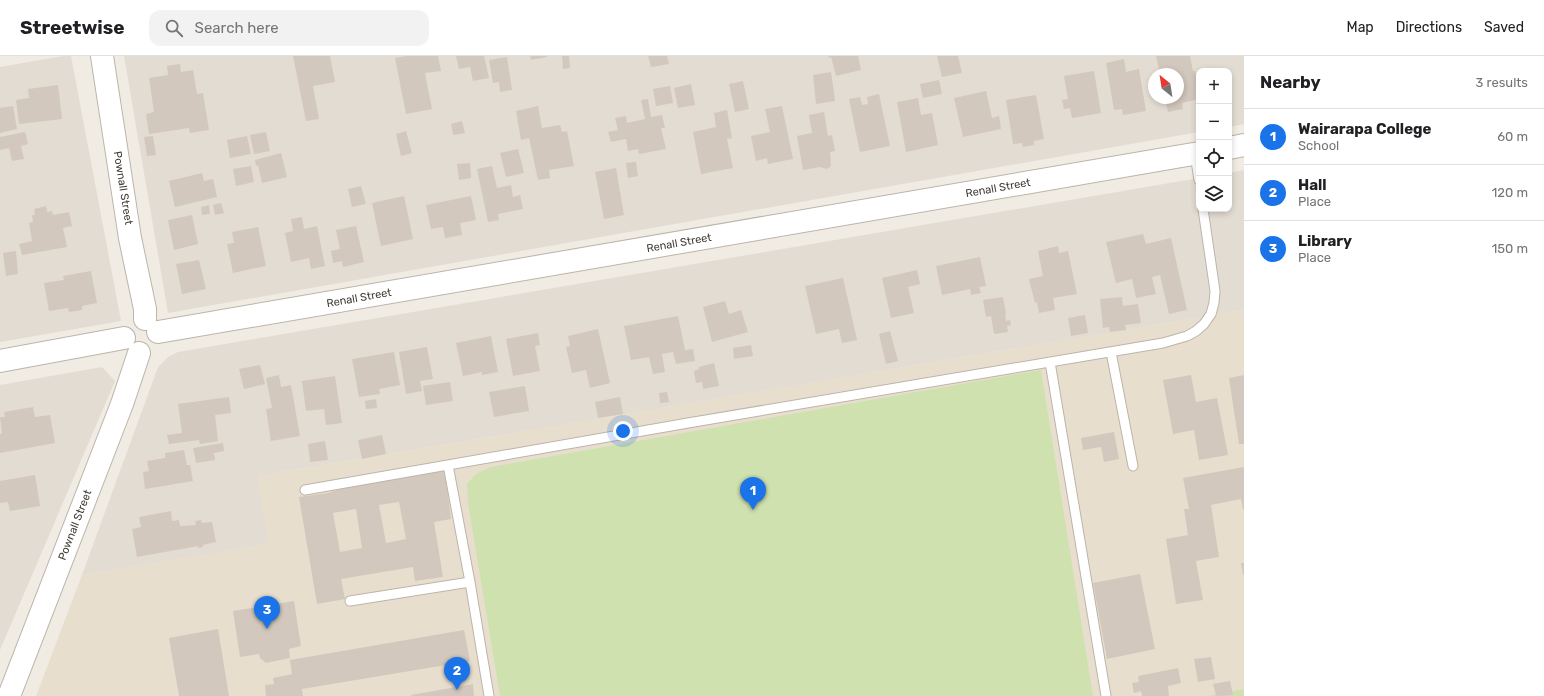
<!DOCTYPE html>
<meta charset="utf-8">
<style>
:root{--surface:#fff;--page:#f2f2f2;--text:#202124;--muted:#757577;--line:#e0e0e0;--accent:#1a73e8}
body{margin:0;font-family:Rubik,sans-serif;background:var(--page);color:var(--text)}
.controls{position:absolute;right:12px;top:12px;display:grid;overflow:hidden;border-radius:8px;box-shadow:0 2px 6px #0003}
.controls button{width:36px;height:36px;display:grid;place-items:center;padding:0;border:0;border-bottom:1px solid var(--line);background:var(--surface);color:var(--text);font:20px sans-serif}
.compass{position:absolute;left:1148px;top:12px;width:36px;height:36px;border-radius:50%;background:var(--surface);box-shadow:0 2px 6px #0003;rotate:330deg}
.you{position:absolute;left:623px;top:375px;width:14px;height:14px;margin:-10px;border:3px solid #fff;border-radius:50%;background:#1a73e8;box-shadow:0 0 0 6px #1a73e833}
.badge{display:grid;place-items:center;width:26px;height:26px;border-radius:50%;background:var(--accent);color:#fff;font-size:13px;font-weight:700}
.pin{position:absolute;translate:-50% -33px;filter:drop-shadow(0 1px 2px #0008)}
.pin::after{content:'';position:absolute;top:21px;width:14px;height:12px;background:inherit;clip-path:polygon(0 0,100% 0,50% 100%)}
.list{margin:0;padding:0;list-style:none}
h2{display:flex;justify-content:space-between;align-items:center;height:52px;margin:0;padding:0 16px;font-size:17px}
h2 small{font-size:13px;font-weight:400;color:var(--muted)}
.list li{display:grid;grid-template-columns:26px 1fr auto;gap:12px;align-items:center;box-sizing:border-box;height:56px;padding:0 16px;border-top:1px solid var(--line)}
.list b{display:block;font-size:15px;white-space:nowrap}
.list p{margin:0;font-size:13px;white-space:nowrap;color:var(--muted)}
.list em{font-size:13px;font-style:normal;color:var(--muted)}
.icon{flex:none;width:22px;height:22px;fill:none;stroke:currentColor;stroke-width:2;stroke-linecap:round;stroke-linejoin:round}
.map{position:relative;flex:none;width:1244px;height:640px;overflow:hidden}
header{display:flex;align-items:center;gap:24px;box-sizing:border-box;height:56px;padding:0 20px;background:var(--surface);border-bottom:1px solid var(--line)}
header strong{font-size:19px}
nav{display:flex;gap:22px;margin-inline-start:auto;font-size:14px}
.search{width:280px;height:36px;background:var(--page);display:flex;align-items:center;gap:10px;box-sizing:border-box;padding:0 14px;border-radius:12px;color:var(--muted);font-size:15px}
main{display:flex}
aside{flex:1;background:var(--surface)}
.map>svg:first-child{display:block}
.residential{fill:#e3dcd2;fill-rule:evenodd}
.education{fill:#e8dece}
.green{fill:#cfe1af}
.building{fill:#d3c8bd;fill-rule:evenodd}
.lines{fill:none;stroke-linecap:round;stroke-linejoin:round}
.service-casing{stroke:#bdb4aa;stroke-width:11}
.tertiary-casing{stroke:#bdb4aa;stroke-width:24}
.service{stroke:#fff;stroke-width:9}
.tertiary{stroke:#fff;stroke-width:22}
.labels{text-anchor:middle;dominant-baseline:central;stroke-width:3.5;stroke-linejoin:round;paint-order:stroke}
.street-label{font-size:11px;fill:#413b34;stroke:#fff}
</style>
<header>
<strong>Streetwise</strong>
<div class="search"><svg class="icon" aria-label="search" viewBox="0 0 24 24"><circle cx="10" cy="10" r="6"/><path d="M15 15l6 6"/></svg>Search here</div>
<nav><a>Map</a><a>Directions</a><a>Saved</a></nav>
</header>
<main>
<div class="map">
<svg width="1244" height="640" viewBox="0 0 1244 640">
<rect width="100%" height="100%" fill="#f0ebe3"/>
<!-- residential -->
<path class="residential" d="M63,0H71L121,265L0,286V11Z
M124,0H1244V68L1229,71V15H1199V76L168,257ZM1154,18H1178V42H1154Z
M1244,114V254L258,420L269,488L82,519L158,311L168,301L178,296L1199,122V153H1229V117Z
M102,311L115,325L0,594V329Z"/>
<!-- education -->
<path class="education" d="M1244,254V640H36L82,519L268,488L257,420Z"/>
<!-- green -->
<path class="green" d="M1041,314L1093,640H500L468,447L467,428L476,418L491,411Z
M1244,633V640H1208Z"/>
<!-- building -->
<path class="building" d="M293,0H330L335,26L313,30L319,63L306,65Z
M406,0H438L441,15L425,17L432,53L406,58L395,2Z
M456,0H484L489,22L473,25L470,11L459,13Z
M530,0H547V1L531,4Z
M562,0H569L570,12L563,13Z
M648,0H667L669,8L651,11Z
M828,0H858L861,14L836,20L831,1L829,2Z
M937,0H958L962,17L942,21Z
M1156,0H1190L1193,15H1195L1199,33V43L1182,47L1183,53L1168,56L1165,42H1178V18H1160Z
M507,1L512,34L500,36L499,26L493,27L489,4Z
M1124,3L1126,16L1139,13L1146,55L1123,59L1122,53L1114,54L1106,7Z
M180,8L181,16L193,14L197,38L203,37L209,74L190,77L189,72L149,78L146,58L154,56L149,22L168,19L167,10Z
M1094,15L1101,57L1072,62L1070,52L1064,53L1062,44L1068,43L1064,20Z
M831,16L835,45L816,48L813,19Z
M939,24L942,38L923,42L920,28Z
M743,25L749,53L735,56L729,28Z
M691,28L695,49L678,52L674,32Z
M58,29L62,63L19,68L16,44L29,42L28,33Z
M670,30L673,47L656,50L653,33Z
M986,35L992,62L999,60L1001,73L963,81L954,42Z
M879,38L890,90L860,96L849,43L860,41L862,49L868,48L867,41Z
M1036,39L1044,83L1034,85V89L1023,91L1022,87L1013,88L1006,44Z
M918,42L921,59L932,57L938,89L906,96L897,46Z
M648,43L651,61L662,59L665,72H661L666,93L639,98L638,93L628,95L626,83L611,86L608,76L618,74L615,62L626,60L627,67L645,63L641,44Z
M13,50L17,73L0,77V52Z
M538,50L542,72L560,69L562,76L567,75L574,110L549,114L550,122L538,124L529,82L521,84L516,55Z
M782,50L793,103L768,108L767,102L756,105L751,80L770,76L765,53Z
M727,54L732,82L727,83L733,112L701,118L693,76L716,71L714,57Z
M824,56L828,80L832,79L835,95L830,96L831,110L827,113L820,111L803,114L797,80L812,77L809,59Z
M462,65L465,77L453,79L451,68Z
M406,75L412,97L401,100L396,78Z
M25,76L28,88L21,90L24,103L12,105L9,92L0,94V81Z
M266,76L270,95L254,98L250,79Z
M153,80L156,99L147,100L144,81Z
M247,80L251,98L230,102L227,84Z
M518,93L524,117L506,121L500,97Z
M281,97L287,121L262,127L258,109L256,110L255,104Z
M636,106L638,120L628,122L626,107Z
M470,107L471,122L459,124L457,108Z
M251,110L254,126L236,130L233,113Z
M492,110L497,132L511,129L513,141L520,139L523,153L498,158L499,164L488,166L477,113Z
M616,112L624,159L604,163L595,116Z
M202,117L204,125L213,123L217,141L175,151L169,125Z
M361,130L366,148L352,151L348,133Z
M404,140L413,183L381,190L372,147Z
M471,140L476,164L460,167L462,179L445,182L443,171L431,173L426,149Z
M221,147L224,157L215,159L213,149Z
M209,149L210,158L202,159L201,151Z
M46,150L47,156L52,155L53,159L69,156L72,170L63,172L67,191L22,199L19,188L32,185L29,167L33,166L32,159H35L34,153Z
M192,159L198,188L174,194L168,164Z
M302,161L304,173L317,170L325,210L311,213L309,202L291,206L285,177L293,175L291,163Z
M356,170L364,206L343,211L342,205L333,207L331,195L340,193L336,174Z
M258,171L266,210L233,217L227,188L234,187L232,176Z
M1143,178L1146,188L1171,182L1187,254L1169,258L1160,219L1152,221L1156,238L1136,242L1132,223L1116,227L1106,186Z
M1058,190L1059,197L1068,195L1077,238L1053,242L1055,254L1039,257L1037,246L1035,247L1029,223L1043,220L1038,195Z
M16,195L18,218L6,220L3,197Z
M980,201L986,230L979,231L981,237L971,239L970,233L942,239L936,210Z
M199,204L206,233L182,238L176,208Z
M917,214L920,228L908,231L914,257L891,262L882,222Z
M91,215L97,247L82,250V254L69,256L68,252L49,255L44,227L64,224L63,220Z
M843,222L857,284L842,287L839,273L816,278L805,230Z
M1003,241L1006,257H1005L1006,265L1010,264L1011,269L1007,270L1008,276L994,278L991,260L986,261L983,244Z
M1122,241L1123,250L1138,248L1141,267L1125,269L1126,274L1110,276L1109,271L1103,272L1100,243Z
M725,245L729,258L741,254L748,276L712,286L703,251Z
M1085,259L1088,277L1071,280L1068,262Z
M678,260L685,294L693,293L695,305L676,308L673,296L662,298L665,316L653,318L649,301L631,304L624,270Z
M598,273L610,327L590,332L586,314L572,317L566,291L570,290L568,280Z
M890,275L898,305L886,308L879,278Z
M538,277L540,289L535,290L540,315L513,320L506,283Z
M491,280L498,316L482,319V316L463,320L456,287Z
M751,289L753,300L734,303L733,292Z
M427,291L433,323L420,325L422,335L406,338L399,296Z
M394,296L400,329L379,333L380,338L359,341L352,303Z
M714,307L719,330L703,333L702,326L696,327L694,315L699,313V311Z
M260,309L265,328L244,333L239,313Z
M279,319L281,331L291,329L300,380L271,385L266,353L272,352L266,322Z
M1191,319L1196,346L1217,342L1228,399L1199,404L1194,374L1173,378L1163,324Z
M1244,319V388H1239L1229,322Z
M335,320L342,367L326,369L324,353L306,355L302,325Z
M450,326L453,345L426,349L423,330Z
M525,330L529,355L494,361L489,336Z
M667,336L669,346L660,347L659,337Z
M229,341L231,357L215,359L218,385L200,388L199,384L169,388L167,379L182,377L178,348Z
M620,341L623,358L598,362L595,346Z
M376,343L377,352L366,353L365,345Z
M33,351L35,361L50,359L55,387L0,397V378L2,377L0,361H5L4,356Z
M1114,376L1119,403L1104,406L1101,391L1083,394L1081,382Z
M382,379L386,398L362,403L358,384Z
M325,385L328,404L310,406L308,388Z
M223,387L224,395L214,397L215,404L196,407L193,392Z
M184,394L187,409H190L193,425L145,433L143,416L149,415L147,405L165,402V397Z
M1244,411V453L1243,454L1241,443L1211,449L1219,501L1196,505L1203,544L1176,548L1166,483L1188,479L1184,453H1189L1183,422Z
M445,415L451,463L434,466L443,521L415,525L413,511L341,523L345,543L317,548L299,441L328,437L346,431ZM399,446L406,483L386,487L379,449ZM356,453L362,492L340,496L333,457Z
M35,419L40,450L10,455L8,446L0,447V425Z
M171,455L172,465L179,464L180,470L196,469L195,465L201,464L202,467L212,466L216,486L203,489V491L198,492V490L137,501L132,473L141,471L139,461Z
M1241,507H1244V519H1243Z
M1140,518L1155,593L1107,603L1093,527Z
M294,545L301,590L289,593L290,602L266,607L260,602L259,598L240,601L233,555Z
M218,573L229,640H179L169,582Z
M464,574L470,605L302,633L303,640H276L273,622L292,618L290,604Z
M1211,601L1215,623L1198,626L1194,603Z
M1178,612L1181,627L1168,630L1169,640H1142L1141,635L1134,637L1132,627L1139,626L1138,620Z
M1230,625L1233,639L1216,640L1213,628Z
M274,628L276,640H266L265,629Z
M473,628L474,640H411V639Z"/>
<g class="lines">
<!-- service casing -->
<g class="service-casing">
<path id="service" d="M1195,98L1199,124
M1111,296L1133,410
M1050,306L1106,640
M448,409L470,526L489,640
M305,434L688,367L1163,287L1187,280L1196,275L1204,268L1211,258L1214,247L1215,235L1203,153
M350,545L470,526"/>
</g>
<!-- tertiary casing -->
<g class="tertiary-casing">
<path id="tertiary" d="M102,0L130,182L145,253V263
M1229,92L1244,89
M158,276L1199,97
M0,305L124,282
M9,640L122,348L139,297"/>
</g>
<!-- service -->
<use href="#service" class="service"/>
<!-- tertiary -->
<use href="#tertiary" class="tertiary"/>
</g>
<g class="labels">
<!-- street labels -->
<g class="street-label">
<text transform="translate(123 132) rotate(81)">Pownall Street</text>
<text transform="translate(998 132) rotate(-10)">Renall Street</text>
<text transform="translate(679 187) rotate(-10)">Renall Street</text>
<text transform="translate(359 242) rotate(-10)">Renall Street</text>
<text transform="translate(75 469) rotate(-69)">Pownall Street</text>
</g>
</g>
</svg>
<div class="controls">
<button>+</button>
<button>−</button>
<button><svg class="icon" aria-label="locate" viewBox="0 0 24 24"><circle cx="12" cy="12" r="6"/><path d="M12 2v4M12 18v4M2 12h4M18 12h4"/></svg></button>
<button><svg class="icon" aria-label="layers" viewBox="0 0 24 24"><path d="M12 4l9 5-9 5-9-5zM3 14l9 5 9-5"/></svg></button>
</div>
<svg class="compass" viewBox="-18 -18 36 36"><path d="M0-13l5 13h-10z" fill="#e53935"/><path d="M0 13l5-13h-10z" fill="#757577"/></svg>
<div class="you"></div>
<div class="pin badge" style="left:753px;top:454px">1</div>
<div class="pin badge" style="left:457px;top:634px">2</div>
<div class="pin badge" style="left:267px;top:573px">3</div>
</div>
<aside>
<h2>Nearby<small>3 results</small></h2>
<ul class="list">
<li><span class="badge">1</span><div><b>Wairarapa College</b><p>School</p></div><em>60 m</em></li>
<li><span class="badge">2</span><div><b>Hall</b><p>Place</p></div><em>120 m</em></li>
<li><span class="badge">3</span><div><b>Library</b><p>Place</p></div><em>150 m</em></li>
</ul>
</aside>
</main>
